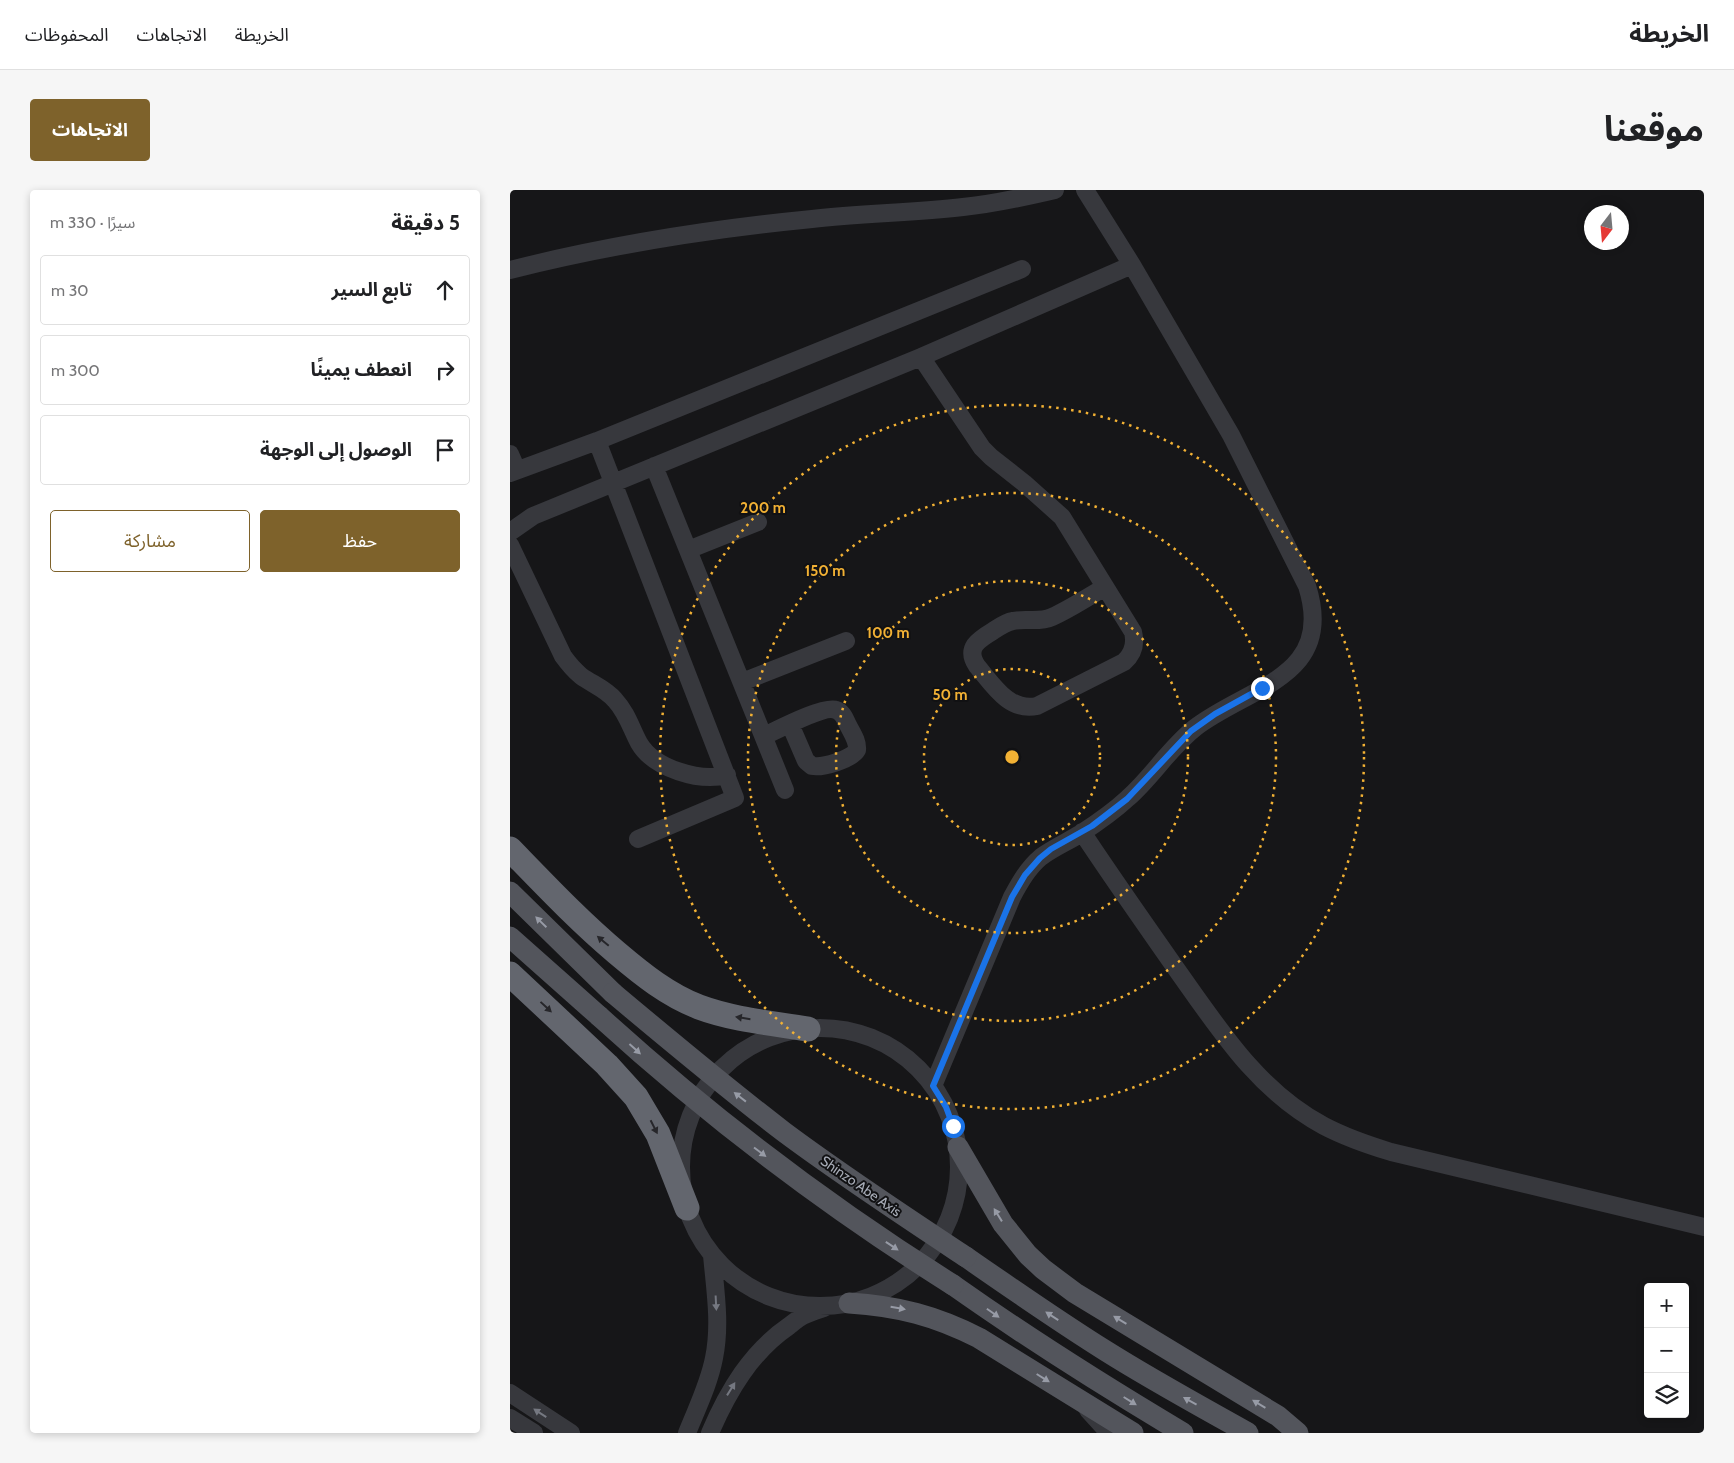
<!DOCTYPE html>
<html lang="ar">
<meta charset="utf-8">
<style>
:root{--surface:#fff;--page:#f6f6f6;--text:#202124;--muted:#757577;--line:#e0e0e0;--accent:#7e622b}
body{margin:0;font-family:Cabin,"Noto Sans Arabic",sans-serif;background:var(--page);color:var(--text);direction:rtl}
.controls{position:absolute;right:15px;bottom:15px;display:grid;overflow:hidden;border-radius:5px;box-shadow:0 2px 8px #0003}
.controls button{width:45px;height:45px;display:grid;place-items:center;padding:0;border:0;border-bottom:1px solid var(--line);background:var(--surface);color:var(--text);font:25px sans-serif}
.compass{position:absolute;left:1074px;top:15px;width:45px;height:45px;border-radius:50%;background:var(--surface);box-shadow:0 2px 8px #0003;rotate:196deg}
.stop{position:absolute;width:15px;height:15px;margin:-11px;border:4px solid #1a73e8;border-radius:50%;background:#fff}
.stop.end{background:#1a73e8;border-color:#fff;box-shadow:0 1px 5px #0008}
.list{margin:0;padding:0;list-style:none}
h2{display:flex;justify-content:space-between;align-items:center;height:65px;margin:0;padding:0 20px;font-size:21px}
h2 small{font-size:16px;font-weight:400;color:var(--muted)}
.list li{display:grid;grid-template-columns:32px 1fr auto;gap:15px;align-items:center;box-sizing:border-box;height:70px;margin:0 10px 10px;padding:0 10px;border:1px solid var(--line);border-radius:5px}
.list b{display:block;font-size:19px;white-space:nowrap}
.list em{font-size:16px;font-style:normal;color:var(--muted)}
.actions{display:flex;gap:10px;padding:15px 20px}
.actions a{flex:1;padding:11px 0;border:1px solid var(--accent);border-radius:5px;text-align:center;font-size:18px;color:var(--accent)}
.actions .main{background:var(--accent);color:#fff}
.icon{flex:none;width:28px;height:28px;fill:none;stroke:currentColor;stroke-width:2;stroke-linecap:round;stroke-linejoin:round}
.map{position:relative;flex:none;width:1194px;height:1243px;overflow:hidden;direction:ltr;border-radius:5px}
header{display:flex;align-items:center;gap:30px;box-sizing:border-box;height:70px;padding:0 25px;background:var(--surface);border-bottom:1px solid var(--line)}
header strong{font-size:24px}
nav{display:flex;gap:28px;margin-inline-start:auto;font-size:18px}
.intro{display:flex;align-items:center;justify-content:space-between;box-sizing:border-box;height:120px;padding:0 30px}
h1{margin:0;font-size:35px}
.button{padding:12px 22px;border-radius:5px;background:var(--accent);color:#fff;font-size:18px;font-weight:700}
main{display:flex;gap:30px;padding:0 30px}
aside{flex:1;background:var(--surface);border-radius:5px;box-shadow:0 2px 8px #0003}
.map>svg:first-child{display:block}
.lines{fill:none;stroke-linecap:round;stroke-linejoin:round}
.minor{stroke:#37383d;stroke-width:18}
.major{stroke:#53555c;stroke-width:21}
.highway{stroke:#63666e;stroke-width:25}
.major-bridge{stroke:#53555c;stroke-width:21}
.oneway{fill:#979ba6}
.oneway2{fill:#26262a}
.oneway3{fill:#757881}
.route{stroke:#1a73e8;stroke-width:6}
.ring{fill:none;stroke:#f2b134;stroke-width:2.5;stroke-dasharray:2.5 5}
.labels{text-anchor:middle;dominant-baseline:central;stroke-width:4;stroke-linejoin:round;paint-order:stroke}
.street-label{font-size:14px;fill:#a8adb8;stroke:#111113}
.centre{fill:#f2b134;stroke:#111113;stroke-width:2.5}
.ring-label{font-size:15px;text-anchor:middle;font-weight:bold;fill:#f2b134;stroke:#111113;stroke-width:4;stroke-linejoin:round;paint-order:stroke}
</style>
<header>
<strong>الخريطة</strong>
<nav><a>الخريطة</a><a>الاتجاهات</a><a>المحفوظات</a></nav>
</header>
<div class="intro"><h1>موقعنا</h1><a class="button">الاتجاهات</a></div>
<main>
<div class="map">
<svg width="1194" height="1243" viewBox="0 0 1194 1243">
<rect width="100%" height="100%" fill="#161618"/>
<g class="lines">
<!-- minor -->
<path class="minor" d="M0,80C99,55 200,39 302,29C352,23 402,23 453,17C484,14 515,7 545,0
M411,167L472,258L481,267L514,293L552,327L623,442C626,454 623,464 614,472L527,516C499,522 483,495 467,476C455,458 468,450 483,441C489,437 496,432 503,431C516,428 529,433 542,427C560,419 578,407 595,397
M87,251L225,608L128,649
M0,264L7,280
M144,276L275,600
M0,283L87,251L512,79
M0,342L23,326L411,167L622,75
M0,355L53,466C58,473 64,480 71,486C82,494 96,499 105,510C117,523 121,538 129,553C144,579 190,592 217,585
M178,360L248,332
M232,492L336,451
M254,546C267,540 315,515 326,520C333,522 335,529 338,535C342,543 348,551 347,560C342,569 313,578 302,576L296,571L280,534
M572,642C603,689 635,734 667,780C709,839 748,901 814,936C835,947 858,955 881,962L1194,1037
M171 977a139 139 0 1 1 278 0a139 139 0 1 1-278 0Z
M423,896L502,707C510,692 518,678 531,667C543,658 557,652 570,644C587,633 604,621 618,608C643,586 660,557 686,537C740,496 826,487 797,396L721,245L622,75L575,0
M0,1203L61,1243
M578,1220L599,1243
M0,1228L24,1243
M177,1243C187,1218 199,1194 204,1168C211,1134 205,1099 202,1065
M200,1243C218,1201 241,1162 279,1136C284,1132 290,1127 295,1125C301,1122 308,1120 314,1118"/>
<!-- major -->
<path class="major" d="M0,702L103,803
M0,747L89,826
M448,957L493,1034L518,1065L533,1079L565,1103L768,1226L788,1243
M456,1067C502,1099 548,1131 596,1161C642,1190 690,1216 738,1243
M443,1095C518,1148 594,1196 673,1243
M339,1113C388,1116 426,1126 469,1148L623,1243"/>
<!-- highway -->
<path class="highway" d="M0,659C35,695 69,731 107,763C133,785 158,805 189,817C224,830 262,833 298,839
M0,784L97,875L126,907L148,944L177,1018"/>
<!-- major-bridge -->
<path class="major-bridge" d="M103,803C159,850 215,897 274,942C333,986 394,1026 456,1067
M89,826C201,928 314,1014 443,1095"/>
</g>
<!-- one-way arrows -->
<defs><path id="oneway-solid" d="M-6-.8H1V-3.2L6.5 0L1 3.2V.8H-6Z" transform="scale(1.25)"/></defs>
<g class="oneway">
<use href="#oneway-solid" transform="translate(31 732) rotate(-136)"/>
<use href="#oneway-solid" transform="translate(125 859) rotate(42)"/>
<use href="#oneway-solid" transform="translate(230 907) rotate(-142)"/>
<use href="#oneway-solid" transform="translate(250 962) rotate(37)"/>
<use href="#oneway-solid" transform="translate(488 1025) rotate(-122)"/>
<use href="#oneway-solid" transform="translate(382 1056) rotate(34)"/>
<use href="#oneway-solid" transform="translate(388 1118) rotate(10)"/>
<use href="#oneway-solid" transform="translate(483 1123) rotate(35)"/>
<use href="#oneway-solid" transform="translate(542 1126) rotate(-147)"/>
<use href="#oneway-solid" transform="translate(610 1130) rotate(-149)"/>
<use href="#oneway-solid" transform="translate(533 1188) rotate(32)"/>
<use href="#oneway-solid" transform="translate(620 1211) rotate(32)"/>
<use href="#oneway-solid" transform="translate(680 1211) rotate(-151)"/>
<use href="#oneway-solid" transform="translate(749 1214) rotate(-149)"/>
</g>
<g class="oneway2">
<use href="#oneway-solid" transform="translate(93 751) rotate(-140)"/>
<use href="#oneway-solid" transform="translate(36 817) rotate(43)"/>
<use href="#oneway-solid" transform="translate(233 828) rotate(-171)"/>
<use href="#oneway-solid" transform="translate(144 937) rotate(63)"/>
</g>
<g class="oneway3">
<use href="#oneway-solid" transform="translate(206 1113) rotate(87)"/>
<use href="#oneway-solid" transform="translate(221 1199) rotate(-58)"/>
<use href="#oneway-solid" transform="translate(30 1223) rotate(-147)"/>
</g>
<g class="lines">
<!-- route -->
<path class="route" d="M443,936L436,917L423,896L502,707L515,685L530,668L541,659L582,636L617,609L681,541L705,524L752,498"/>
</g>
<!-- distance rings -->
<g class="ring">
<circle cx="502" cy="567" r="88"/>
<circle cx="502" cy="567" r="176"/>
<circle cx="502" cy="567" r="264"/>
<circle cx="502" cy="567" r="352"/>
</g>
<g class="labels">
<!-- street labels -->
<g class="street-label">
<text transform="translate(351 996) rotate(35)">Shinzo Abe Axis</text>
</g>
</g>
<circle cx="502" cy="567" r="8" class="centre"/>
<g class="ring-label">
<text x="253" y="323">200 m</text>
<text x="315" y="386">150 m</text>
<text x="378" y="448">100 m</text>
<text x="440" y="510">50 m</text>
</g>
</svg>
<div class="controls">
<button>+</button>
<button>−</button>
<button><svg class="icon" aria-label="layers" viewBox="0 0 24 24"><path d="M12 4l9 5-9 5-9-5zM3 14l9 5 9-5"/></svg></button>
</div>
<svg class="compass" viewBox="-18 -18 36 36"><path d="M0-13l5 13h-10z" fill="#e53935"/><path d="M0 13l5-13h-10z" fill="#757577"/></svg>
<div class="stop" style="left:443px;top:936px"></div>
<div class="stop end" style="left:752px;top:498px"></div>
</div>
<aside>
<h2>5 دقيقة<small>سيرًا · 330 m</small></h2>
<ul class="list">
<li><svg class="icon" aria-label="ahead" viewBox="0 0 24 24"><path d="M12 20V5M6 11l6-6 6 6"/></svg><div><b>تابع السير</b></div><em>30 m</em></li>
<li><svg class="icon" aria-label="right" viewBox="0 0 24 24"><path d="M7 20v-9h11M14 6l5 5-5 5"/></svg><div><b>انعطف يمينًا</b></div><em>300 m</em></li>
<li><svg class="icon" aria-label="arrive" viewBox="0 0 24 24"><path d="M6 21V4h12l-3 4 3 4H6"/></svg><div><b>الوصول إلى الوجهة</b></div></li>
</ul>
<div class="actions"><a class="main">حفظ</a><a>مشاركة</a></div>
</aside>
</main>
